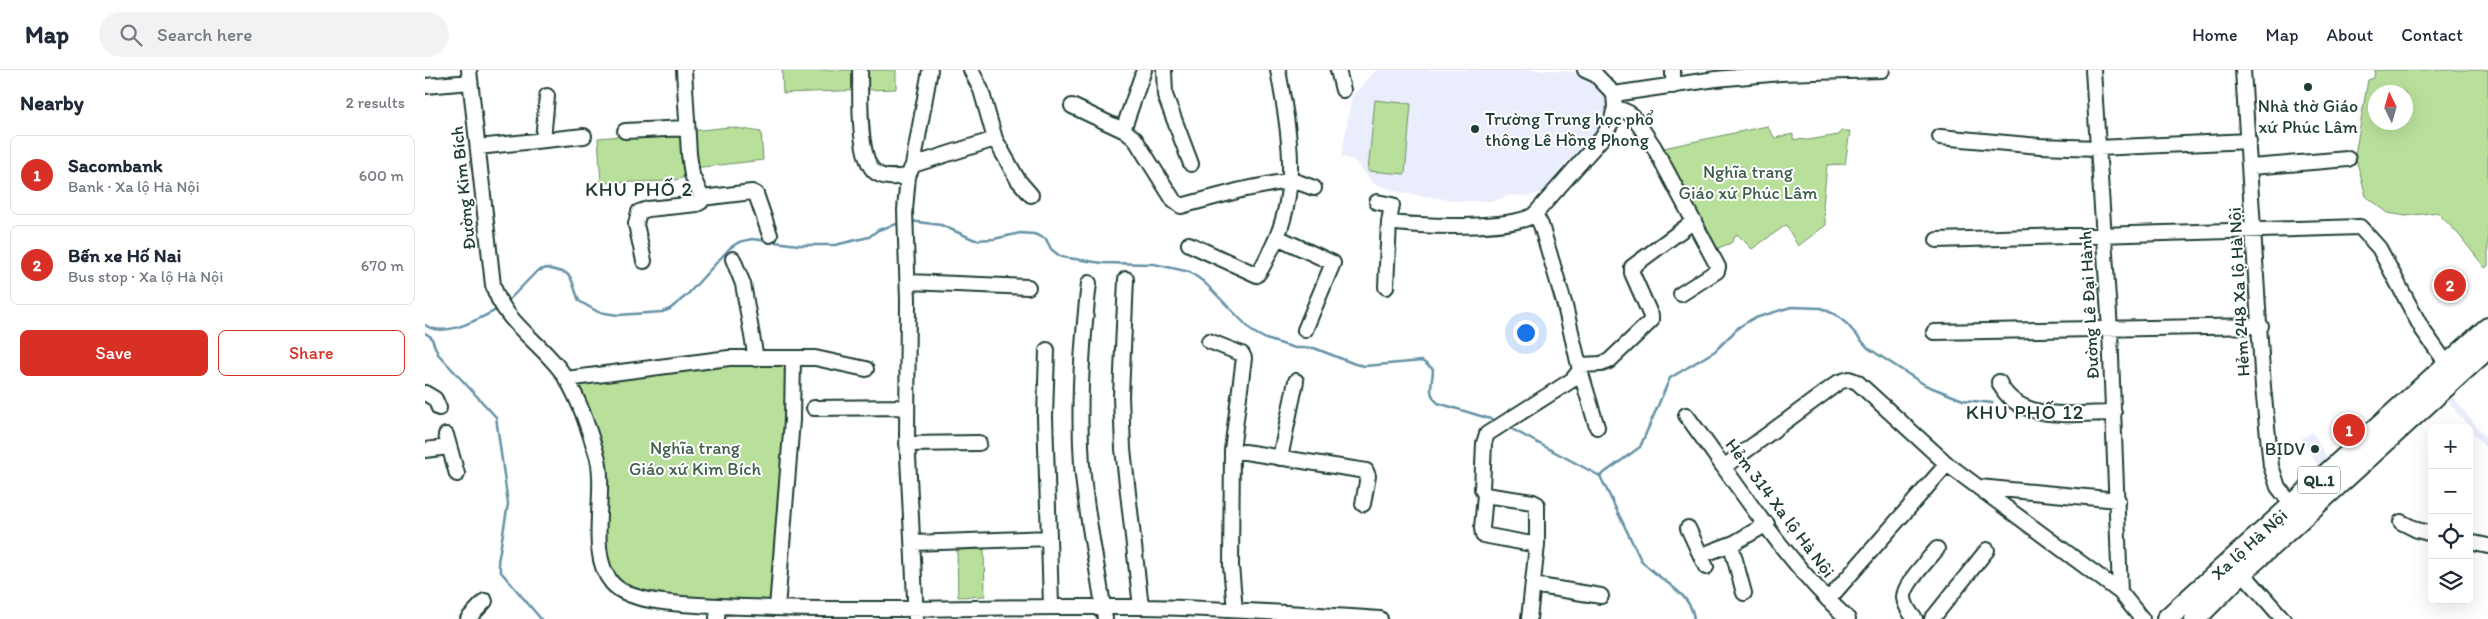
<!DOCTYPE html>
<meta charset="utf-8">
<style>
:root{--surface:#fff;--page:#f2f2f3;--text:#1f2937;--muted:#747a83;--line:#e0e1e3;--accent:#d93025}
body{margin:0;font-family:Itim,sans-serif;background:var(--page);color:var(--text)}
.controls{position:absolute;right:15px;bottom:15px;display:grid;overflow:hidden;border-radius:8px;box-shadow:0 5px 20px #0002}
.controls button{width:45px;height:45px;display:grid;place-items:center;padding:0;border:0;border-bottom:1px solid var(--line);background:var(--surface);color:var(--text);font:25px sans-serif}
.compass{position:absolute;left:1943px;top:15px;width:45px;height:45px;border-radius:50%;background:var(--surface);box-shadow:0 5px 20px #0002;rotate:355deg}
.you{position:absolute;left:1100px;top:262px;width:18px;height:18px;margin:-12px;border:4px solid #fff;border-radius:50%;background:#1a73e8;box-shadow:0 0 0 8px #1a73e833}
.badge{display:grid;place-items:center;width:32px;height:32px;border-radius:50%;background:var(--accent);color:#fff;font-size:16px;font-weight:700}
.pin{position:absolute;translate:-50% -50%;border:2px solid #fff;box-shadow:0 1px 5px #0006}
.list{margin:0;padding:0;list-style:none}
h2{display:flex;justify-content:space-between;align-items:center;height:65px;margin:0;padding:0 20px;font-size:21px}
h2 small{font-size:16px;font-weight:400;color:var(--muted)}
.list li{display:grid;grid-template-columns:32px 1fr auto;gap:15px;align-items:center;box-sizing:border-box;height:80px;margin:0 10px 10px;padding:0 10px;border:1px solid var(--line);border-radius:8px}
.list b{display:block;font-size:19px;white-space:nowrap}
.list p{margin:0;font-size:16px;white-space:nowrap;color:var(--muted)}
.list em{font-size:16px;font-style:normal;color:var(--muted)}
.actions{display:flex;gap:10px;padding:15px 20px}
.actions a{flex:1;padding:11px 0;border:1px solid var(--accent);border-radius:8px;text-align:center;font-size:18px;color:var(--accent)}
.actions .main{background:var(--accent);color:#fff}
.icon{flex:none;width:28px;height:28px;fill:none;stroke:currentColor;stroke-width:2;stroke-linecap:round;stroke-linejoin:round}
.map{position:relative;flex:none;width:2063px;height:549px;overflow:hidden}
header{display:flex;align-items:center;gap:30px;box-sizing:border-box;height:70px;padding:0 25px;background:var(--surface);border-bottom:1px solid var(--line)}
header strong{font-size:24px}
nav{display:flex;gap:28px;margin-inline-start:auto;font-size:18px}
.search{width:350px;height:45px;background:var(--page);display:flex;align-items:center;gap:12px;box-sizing:border-box;padding:0 18px;border-radius:28px;color:var(--muted);font-size:19px}
main{display:flex}
aside{flex:1;background:var(--surface)}
.map>svg:first-child{display:block}
.built{fill:#eaedfc}
.green{fill:#b9e09b;stroke:#6c8e68;fill-rule:evenodd}
.lines{fill:none;stroke-linecap:round;stroke-linejoin:round}
.stream{stroke:#6592a6;stroke-width:2.5}
.minor-casing{stroke:#1f3d34;stroke-width:18}
.highway-casing{stroke:#1f3d34;stroke-width:24}
.minor{stroke:#fff;stroke-width:14}
.highway{stroke:#fff;stroke-width:20}
.poi-dot{fill:#1f3d34;stroke:#fff;stroke-width:2}
.labels{text-anchor:middle;dominant-baseline:central;stroke-width:4;stroke-linejoin:round;paint-order:stroke}
.shield{fill:#fff;stroke:#627771;stroke-width:1}
.shield-label{font-size:16px;font-weight:bold;fill:#1f3d34}
.poi-label{font-size:18px;fill:#1f3d34;stroke:#fff}
.park-label{font-size:18px;fill:#3e5e49;stroke:#fff}
.street-label{font-size:18px;fill:#1f3d34;stroke:#fff}
.quarter-label{font-size:20px;letter-spacing:1px;fill:#1f3d34;stroke:#fff}
</style>
<header>
<strong>Map</strong>
<div class="search"><svg class="icon" aria-label="search" viewBox="0 0 24 24"><circle cx="10" cy="10" r="6"/><path d="M15 15l6 6"/></svg>Search here</div>
<nav><a>Home</a><a>Map</a><a>About</a><a>Contact</a></nav>
</header>
<main>
<aside>
<h2>Nearby<small>2 results</small></h2>
<ul class="list">
<li><span class="badge">1</span><div><b>Sacombank</b><p>Bank · Xa lộ Hà Nội</p></div><em>600 m</em></li>
<li><span class="badge">2</span><div><b>Bến xe Hố Nai</b><p>Bus stop · Xa lộ Hà Nội</p></div><em>670 m</em></li>
</ul>
<div class="actions"><a class="main">Save</a><a>Share</a></div>
</aside>
<div class="map">
<svg width="2063" height="549" viewBox="0 0 2063 549">
<rect width="100%" height="100%" fill="#fff"/>
<filter id="ink" filterUnits="userSpaceOnUse"><feTurbulence type="fractalNoise" baseFrequency=".02" numOctaves="2"/><feDisplacementMap in="SourceGraphic" scale="10" xChannelSelector="R" yChannelSelector="G"/><feConvolveMatrix kernelMatrix="1 2 1 2 8 2 1 2 1" color-interpolation-filters="sRGB"/></filter>
<g filter="url(#ink)">
<!-- built -->
<path class="built" d="M951,0H1125L1158,3L1186,25L1183,51L1150,91L1143,90L1118,122L1103,126L1086,125L1068,131H1034L977,123L948,113L929,90L916,87L927,26Z
M2024,322L2063,371V381L2019,326Z
M1930,347L1937,364L1920,379L1910,356Z
M1887,362L1906,393L1894,398L1877,368Z"/>
<!-- green -->
<path class="green" d="M357,0H471V19L358,23Z
M1950,0H2063V196L2060,198L2035,166L2012,142L1981,146L1963,143L1941,126L1930,85L1943,10L1949,8ZM1950,22H1980V52H1950Z
M950,30L986,34L980,104L943,101Z
M1342,56L1350,68L1368,64V69L1383,70L1414,65L1416,61H1425L1420,94L1402,95L1398,136L1401,155L1373,176L1361,155L1327,179L1312,164L1306,173L1288,180L1234,79Z
M305,57L336,62L338,90L269,98L265,61Z
M258,61L264,106L246,111L176,113L173,68Z
M366,291L349,534L213,524L188,510L179,487L180,403L146,312L304,292Z
M559,479L560,526L533,527L532,480Z"/>
<g class="lines">
<!-- stream -->
<path class="stream" d="M485,151L516,155L550,170L569,169L595,163L609,164L621,169L626,179L636,187L677,193L729,194L765,202L779,212L828,262L841,269L870,278H889L930,294L940,296L997,291L1008,299C1008,312 1001,323 1013,333L1072,351
M81,233L112,201L122,198L141,203L146,208L154,231L173,242L193,245L237,242L245,239L262,225L305,178L314,172L327,169L373,175H410L444,167L453,160L475,153
M0,255C20,269 56,248 75,238
M0,263L6,267L13,284L71,347L83,434L73,492L76,502L116,549
M1083,357L1175,406L1215,377L1245,308L1290,281L1314,257L1327,249L1366,237L1396,238L1411,245L1422,254L1443,278L1500,315L1538,330L1568,333
M1175,406L1216,490C1232,510 1266,521 1269,549"/>
<!-- minor casing -->
<g class="minor-casing">
<path id="minor" d="M44,0L68,215C78,251 115,272 136,301C153,324 162,355 171,382C184,419 160,482 187,513C198,526 221,530 238,532C275,537 312,536 349,538C471,542 594,535 716,537C796,538 875,544 955,549
M435,0C436,22 431,93 453,104C462,109 473,107 483,106L488,95L505,0
M546,0L556,20L570,69L593,110L606,125
M739,0L740,25L766,94
M913,0L918,20
M1668,0L1685,260L1695,522L1717,549
M1818,0L1838,317L1846,396L1853,417L1867,435
M0,16L45,12
M1248,16V0
M1189,24L1291,9L1356,3L1457,0
M647,36L700,61L710,69L749,131L756,136L816,120L867,110L889,118
M1190,37L1204,43L1210,49L1229,77L1293,197L1292,201L1256,224
M698,60L719,0
M200,61L261,58
M1515,67L1615,76L1673,78L1824,71
M118,70L122,26
M53,77L159,66
M488,95L570,69
M1826,97L1923,89
M483,106L480,140L483,230L482,366L491,549
M277,128L327,122L331,124L345,165
M952,132L967,135L964,152
M852,167L908,193L880,260
M1512,170L1935,157L1954,178L1997,259L2022,294
M764,174L832,205C838,198 842,187 847,178C876,120 864,61 853,0
M308,189L318,214L331,289
M219,191L211,154L214,142L223,139L272,134L276,132L277,128L267,105L264,84L259,0
M701,209L696,326L698,379L716,537
M483,212L603,217
M664,213C657,273 653,335 657,395C661,447 673,498 680,549
M961,217L964,152C989,157 1092,160 1110,144L1177,68L1186,53L1190,37L1189,24L1171,5L1160,0
M1509,262L1836,256
M784,271L817,284L819,288L807,380
M622,280L620,347L624,468
M1155,295L1176,294L1184,291L1226,251V246L1207,203V197L1269,151
M1155,300L1172,357
M141,309L304,288H390L441,299
M1574,312C1592,354 1652,343 1689,343
M0,323L10,329L14,338
M389,338L482,337
M1261,345C1312,413 1360,492 1423,549
M21,365L32,404
M482,374L554,373
M0,380L24,377
M855,388L871,311
M1300,396L1414,312L1424,309L1432,312L1522,394L1695,522
M1554,417L1693,430
M1060,425L1057,458L1058,465L1112,475
M1976,452L1992,460L2007,464
M1263,458L1281,497
M2044,472L2063,476
M488,473L624,468L626,536
M1306,475L1319,523
M1277,485L1309,473L1342,454
M1817,502L1858,549
M1108,515L1176,526
M1403,530L1522,394
M352,538L367,350L368,288
M810,540L806,496L807,380L941,401L943,406L938,434
M43,549L60,531
M292,549L293,536
M1104,549L1112,475V434L1108,432L1060,425L1057,419L1059,373L1062,364L1147,310L1155,300L1140,236L1116,155L1110,144
M1490,549C1485,543 1480,536 1479,528C1478,515 1503,490 1512,479
M1507,549L1562,480"/>
</g>
<!-- highway casing -->
<g class="highway-casing">
<g id="highway">
<path id="s1" d="M1742,549L2063,258"/>
<path d="M1770,549L1817,502L2063,278"/>
</g>
</g>
<!-- minor -->
<use href="#minor" class="minor"/>
<!-- highway -->
<use href="#highway" class="highway"/>
</g>
</g>
<!-- markers -->
<g class="poi-dot">
<circle cx="1883" cy="17" r="5"/>
<circle cx="1050" cy="59" r="5"/>
<circle cx="1890" cy="379" r="5"/>
</g>
<g class="labels">
<!-- shield labels -->
<rect class="shield" x="1873" y="396.5" width="42" height="27" rx="4"/>
<g class="shield-label">
<text x="1894" y="410">QL.1</text>
</g>
<!-- poi labels -->
<g class="poi-label">
<text x="1883" y="36">Nhà thờ Giáo<tspan x="1883" dy="21">xứ Phúc Lâm</tspan></text>
<text x="1060" y="49" text-anchor="start">Trường Trung học phổ<tspan x="1060" dy="21">thông Lê Hồng Phong</tspan></text>
<text x="1880" y="379" text-anchor="end">BIDV</text>
</g>
<!-- park labels -->
<g class="park-label">
<text x="1323" y="102">Nghĩa trang<tspan x="1323" dy="21">Giáo xứ Phúc Lâm</tspan></text>
<text x="270" y="378">Nghĩa trang<tspan x="270" dy="21">Giáo xứ Kim Bích</tspan></text>
</g>
<!-- street labels -->
<g class="street-label">
<text transform="translate(38 118) rotate(-96)">Đường Kim Bích</text>
<text transform="translate(1814 222) rotate(-93)">Hẻm 248 Xa lộ Hà Nội</text>
<text transform="translate(1664 235) rotate(-93)">Đường Lê Đại Hành</text>
<text transform="translate(1355 438) rotate(53)">Hẻm 314 Xa lộ Hà Nội</text>
<text stroke="none"><textPath href="#s1" startOffset="111">Xa lộ Hà Nội</textPath></text>
</g>
<!-- quarter labels -->
<g class="quarter-label">
<text x="214" y="119">KHU PHỐ 2</text>
<text x="1600" y="342">KHU PHỐ 12</text>
</g>
</g>
</svg>
<div class="controls">
<button>+</button>
<button>−</button>
<button><svg class="icon" aria-label="locate" viewBox="0 0 24 24"><circle cx="12" cy="12" r="6"/><path d="M12 2v4M12 18v4M2 12h4M18 12h4"/></svg></button>
<button><svg class="icon" aria-label="layers" viewBox="0 0 24 24"><path d="M12 4l9 5-9 5-9-5zM3 14l9 5 9-5"/></svg></button>
</div>
<svg class="compass" viewBox="-18 -18 36 36"><path d="M0-13l5 13h-10z" fill="#e53935"/><path d="M0 13l5-13h-10z" fill="#747a83"/></svg>
<div class="you"></div>
<div class="pin badge" style="left:1924px;top:360px">1</div>
<div class="pin badge" style="left:2025px;top:215px">2</div>
</div>
</main>
